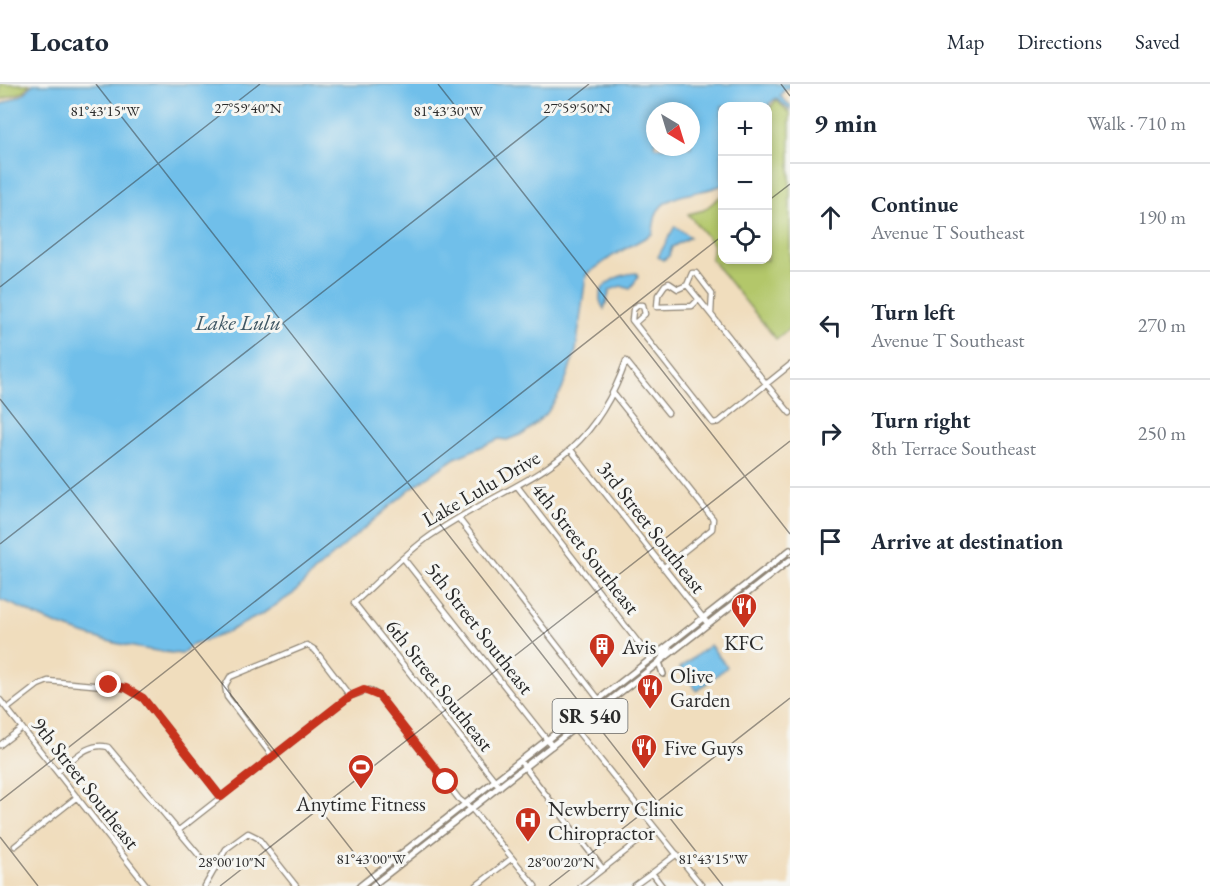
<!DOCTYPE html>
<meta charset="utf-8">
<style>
:root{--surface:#fff;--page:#f2f2f3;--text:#1f2937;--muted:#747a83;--line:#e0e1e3}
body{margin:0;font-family:"EB Garamond",serif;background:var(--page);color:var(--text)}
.controls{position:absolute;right:18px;top:18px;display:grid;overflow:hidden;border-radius:12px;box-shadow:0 3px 9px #0003}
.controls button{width:54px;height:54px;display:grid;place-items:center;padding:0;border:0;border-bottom:2px solid var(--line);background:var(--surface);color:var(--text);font:30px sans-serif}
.compass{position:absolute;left:646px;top:18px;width:54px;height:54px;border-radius:50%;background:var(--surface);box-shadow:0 3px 9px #0003;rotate:142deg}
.stop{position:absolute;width:18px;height:18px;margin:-14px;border:4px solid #c8321e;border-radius:50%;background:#fff}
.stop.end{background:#c8321e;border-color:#fff;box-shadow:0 2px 6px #0008}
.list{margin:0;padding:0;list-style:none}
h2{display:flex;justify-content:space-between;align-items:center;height:78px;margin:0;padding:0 24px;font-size:26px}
h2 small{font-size:20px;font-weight:400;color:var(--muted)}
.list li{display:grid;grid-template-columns:39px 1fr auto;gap:18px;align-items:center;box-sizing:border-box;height:108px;padding:0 24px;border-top:2px solid var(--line)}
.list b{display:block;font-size:22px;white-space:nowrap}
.list p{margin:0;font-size:20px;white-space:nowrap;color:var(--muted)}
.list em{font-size:20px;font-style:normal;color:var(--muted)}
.icon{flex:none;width:33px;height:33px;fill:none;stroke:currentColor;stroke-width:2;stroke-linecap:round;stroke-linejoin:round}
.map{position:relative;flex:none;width:790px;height:802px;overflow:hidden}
header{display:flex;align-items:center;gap:36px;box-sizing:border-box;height:84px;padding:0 30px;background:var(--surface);border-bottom:2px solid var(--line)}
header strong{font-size:28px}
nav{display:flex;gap:33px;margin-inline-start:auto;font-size:21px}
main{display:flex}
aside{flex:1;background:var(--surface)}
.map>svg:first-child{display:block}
.green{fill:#b3c76b;stroke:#6f794b;stroke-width:1.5}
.water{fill:#6fbfea;stroke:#4d758a;stroke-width:1.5;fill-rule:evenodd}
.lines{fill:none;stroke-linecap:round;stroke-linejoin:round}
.minor-casing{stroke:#8e8474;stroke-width:7}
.major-casing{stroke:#8e8474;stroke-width:8}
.minor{stroke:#fff;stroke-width:4.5}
.major{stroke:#fff;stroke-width:5}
.route{stroke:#c8321e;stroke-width:8}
.ticks{fill:none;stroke:#2b2b2b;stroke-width:1.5;stroke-opacity:0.45}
.labels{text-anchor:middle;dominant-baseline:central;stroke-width:6;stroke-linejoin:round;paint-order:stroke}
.shield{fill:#f6f6f2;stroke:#686867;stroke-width:1.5}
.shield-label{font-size:20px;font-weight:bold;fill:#2b2b2b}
.street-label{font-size:21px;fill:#2b2b2b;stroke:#f6f6f2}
.poi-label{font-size:21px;fill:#2b2b2b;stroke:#f6f6f2;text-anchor:start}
.water-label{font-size:22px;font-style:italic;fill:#3f5764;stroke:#f6f6f2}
.ticks-label{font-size:15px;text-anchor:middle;fill:#2b2b2b;stroke:#f6f6f2;stroke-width:6;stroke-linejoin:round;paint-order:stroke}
</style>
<header>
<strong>Locato</strong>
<nav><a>Map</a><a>Directions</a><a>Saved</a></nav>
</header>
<main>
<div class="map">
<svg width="790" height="802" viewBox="0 0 790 802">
<rect width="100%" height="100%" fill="#f6f6f2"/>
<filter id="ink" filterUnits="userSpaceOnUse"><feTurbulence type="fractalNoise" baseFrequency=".0167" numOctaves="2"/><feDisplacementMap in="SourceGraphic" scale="12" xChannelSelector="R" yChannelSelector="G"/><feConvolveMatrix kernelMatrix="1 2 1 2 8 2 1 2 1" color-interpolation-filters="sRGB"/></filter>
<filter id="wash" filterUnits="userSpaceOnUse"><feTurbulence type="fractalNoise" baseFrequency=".008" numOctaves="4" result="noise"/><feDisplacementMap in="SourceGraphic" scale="24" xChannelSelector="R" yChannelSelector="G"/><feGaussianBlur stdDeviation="1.35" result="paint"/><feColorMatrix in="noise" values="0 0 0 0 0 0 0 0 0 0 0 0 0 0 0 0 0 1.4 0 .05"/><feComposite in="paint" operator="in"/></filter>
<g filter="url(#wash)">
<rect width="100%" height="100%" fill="#f0ddbd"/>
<!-- green -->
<path class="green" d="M0,0H30L23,8L0,16Z
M776,16L790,29V244L776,255L711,175L713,160L688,130L704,126L722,111V176H768V37H772L770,24Z"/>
<!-- water -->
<path class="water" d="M33,0H790V4L785,5L780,12L790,21V26L776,14L769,20L770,35H768V22H722V101C704,110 663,108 656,131C654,137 654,144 652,150L614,171L586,191L576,267L562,306L547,329L525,349L507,356L499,355L455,374L409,406L317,485L293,510L262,530L223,550L190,562L182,570C138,566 92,555 50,538C32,531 19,521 0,516V21L24,10ZM655,27H691V63H655Z
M675,142L690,153L672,163L669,172L663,176L658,173Z
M637,189L638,193L630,205L621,202L610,206L604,225C589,203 619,189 637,189Z
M710,561L727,583L697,607L680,584Z"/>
</g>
<g filter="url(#ink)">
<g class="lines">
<!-- minor casing -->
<g class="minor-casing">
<path id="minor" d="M687,201L692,189H696L712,210L711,230
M699,215L692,222L657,223L658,211L665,201L669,199L678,205L687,201C722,243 755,287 790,329
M635,239L645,230L643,221H638L633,226L632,236L713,339L719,338L790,281
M626,277L668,329
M613,309L713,435L712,445L663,484
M571,366L708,540
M517,402L651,575
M459,435L604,622
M404,475L552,662
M0,616L147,802
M7,625L38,601L48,597L126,604L143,614L221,713
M570,638L702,802
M0,661L22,644
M273,673L227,613L225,602L230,593L307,561L315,566L350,612
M520,677L603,785
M57,688C72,677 88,657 108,663L213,788
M500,703L354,519C379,497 403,471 430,452C517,392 586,390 626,277
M179,746L350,612L369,606L379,612L459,715L472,725L535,802
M15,762L77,713
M652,789L677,770
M205,802L226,765L248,749L258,754L296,802
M476,802L512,774
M581,802L654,745
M634,802L652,789L662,802"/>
</g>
<!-- major casing -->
<g class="major-casing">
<path id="major" d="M663,590L659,578L669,564
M360,802L790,466
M372,802L790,476"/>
</g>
<!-- minor -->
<use href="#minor" class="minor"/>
<!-- major -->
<use href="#major" class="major"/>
</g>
</g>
<g class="lines" filter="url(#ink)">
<!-- route -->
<path class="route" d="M109,601L126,604L143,614L221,713L350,612L364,606L379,612L446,698"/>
</g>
<!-- ticks -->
<path class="ticks" d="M96,0L723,802M438,0L790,450M781,0L790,12M768,117L790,100M0,203L260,0M0,315L380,802M0,460L589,0M0,717L722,152M0,753L38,802M220,802L790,357M549,802L790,614"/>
<!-- icons -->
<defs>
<g id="restaurant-pin" transform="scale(1.35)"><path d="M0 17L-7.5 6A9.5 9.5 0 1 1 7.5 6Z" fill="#c8321e" stroke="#f6f6f2"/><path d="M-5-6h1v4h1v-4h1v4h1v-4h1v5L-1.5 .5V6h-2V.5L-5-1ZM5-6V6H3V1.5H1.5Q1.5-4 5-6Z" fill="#fff"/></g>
<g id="building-pin" transform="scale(1.35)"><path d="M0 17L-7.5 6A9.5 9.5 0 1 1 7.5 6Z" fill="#c8321e" stroke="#f6f6f2"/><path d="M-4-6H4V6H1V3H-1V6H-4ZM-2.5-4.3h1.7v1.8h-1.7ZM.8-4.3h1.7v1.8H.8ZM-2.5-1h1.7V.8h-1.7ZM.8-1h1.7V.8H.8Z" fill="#fff"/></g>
<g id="stadium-pin" transform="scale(1.35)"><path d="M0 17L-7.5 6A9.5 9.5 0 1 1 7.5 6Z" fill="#c8321e" stroke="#f6f6f2"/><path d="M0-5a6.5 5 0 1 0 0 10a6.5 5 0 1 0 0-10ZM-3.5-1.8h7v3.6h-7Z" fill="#fff"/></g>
<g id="hospital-pin" transform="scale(1.35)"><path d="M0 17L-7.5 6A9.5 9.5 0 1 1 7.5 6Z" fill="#c8321e" stroke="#f6f6f2"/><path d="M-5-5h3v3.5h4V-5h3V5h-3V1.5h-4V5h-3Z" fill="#fff"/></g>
</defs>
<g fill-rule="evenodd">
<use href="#restaurant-pin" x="744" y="522"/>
<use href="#building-pin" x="602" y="562"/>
<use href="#restaurant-pin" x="650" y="603"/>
<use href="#restaurant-pin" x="644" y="663"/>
<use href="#stadium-pin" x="361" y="683"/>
<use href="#hospital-pin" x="528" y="736"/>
</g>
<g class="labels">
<!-- shield labels -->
<rect class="shield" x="552.5" y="615" width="75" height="34" rx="4.5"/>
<g class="shield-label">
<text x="590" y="632">SR 540</text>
</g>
<!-- street labels -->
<g class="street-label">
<text transform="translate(481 404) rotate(-30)">Lake Lulu Drive</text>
<text transform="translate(652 443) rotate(52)">3rd Street Southeast</text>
<text transform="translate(586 464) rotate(52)">4th Street Southeast</text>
<text transform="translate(480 544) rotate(52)">5th Street Southeast</text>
<text transform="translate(440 601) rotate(52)">6th Street Southeast</text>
<text transform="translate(86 699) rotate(52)">9th Street Southeast</text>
</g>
<!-- poi labels -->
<g class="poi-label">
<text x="744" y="558" text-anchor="middle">KFC</text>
<text x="622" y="562">Avis</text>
<text x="670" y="591">Olive<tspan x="670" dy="24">Garden</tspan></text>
<text x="664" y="663">Five Guys</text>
<text x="361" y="719" text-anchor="middle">Anytime Fitness</text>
<text x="548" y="724">Newberry Clinic<tspan x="548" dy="24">Chiropractor</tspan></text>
</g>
<!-- water labels -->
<g class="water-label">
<text x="238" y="238">Lake Lulu</text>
</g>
</g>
<g class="ticks-label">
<text x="248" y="29">27°59'40"N</text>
<text x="577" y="29">27°59'50"N</text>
<text x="105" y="32">81°43'15"W</text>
<text x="448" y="32">81°43'30"W</text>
<text x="371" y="780">81°43'00"W</text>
<text x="713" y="780">81°43'15"W</text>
<text x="232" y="783">28°00'10"N</text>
<text x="561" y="783">28°00'20"N</text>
</g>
</svg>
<div class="controls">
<button>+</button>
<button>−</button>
<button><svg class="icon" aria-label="locate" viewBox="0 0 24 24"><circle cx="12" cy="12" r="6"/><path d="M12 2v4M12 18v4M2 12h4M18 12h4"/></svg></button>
</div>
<svg class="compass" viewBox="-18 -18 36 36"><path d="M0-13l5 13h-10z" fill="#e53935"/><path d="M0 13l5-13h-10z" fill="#747a83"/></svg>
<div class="stop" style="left:446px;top:698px"></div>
<div class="stop end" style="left:109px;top:601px"></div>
</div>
<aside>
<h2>9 min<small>Walk · 710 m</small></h2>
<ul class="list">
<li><svg class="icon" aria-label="ahead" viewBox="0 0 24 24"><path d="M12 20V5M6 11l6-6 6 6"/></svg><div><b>Continue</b><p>Avenue T Southeast</p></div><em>190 m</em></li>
<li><svg class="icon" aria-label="left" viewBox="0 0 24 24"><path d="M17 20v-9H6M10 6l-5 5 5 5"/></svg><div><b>Turn left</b><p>Avenue T Southeast</p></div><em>270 m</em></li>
<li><svg class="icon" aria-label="right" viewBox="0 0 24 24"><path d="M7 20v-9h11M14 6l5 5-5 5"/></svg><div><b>Turn right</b><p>8th Terrace Southeast</p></div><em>250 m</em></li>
<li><svg class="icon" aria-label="arrive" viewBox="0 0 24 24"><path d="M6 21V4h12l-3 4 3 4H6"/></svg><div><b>Arrive at destination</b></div></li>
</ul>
</aside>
</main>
